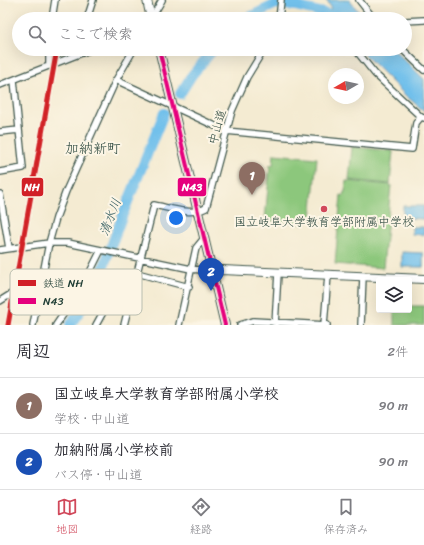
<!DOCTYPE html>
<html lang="ja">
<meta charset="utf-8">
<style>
:root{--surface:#fff;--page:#f7f7f7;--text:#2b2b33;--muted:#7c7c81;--line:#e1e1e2;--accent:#d1495b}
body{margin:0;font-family:Sriracha,"Klee One",sans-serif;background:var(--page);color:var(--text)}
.controls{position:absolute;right:12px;bottom:12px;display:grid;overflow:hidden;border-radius:4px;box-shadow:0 4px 16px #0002}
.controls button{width:36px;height:36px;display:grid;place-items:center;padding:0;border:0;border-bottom:1px solid var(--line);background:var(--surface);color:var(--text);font:20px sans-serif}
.compass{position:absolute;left:328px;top:68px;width:36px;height:36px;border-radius:50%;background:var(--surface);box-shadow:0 4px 16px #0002;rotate:261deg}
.you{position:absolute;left:176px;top:218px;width:14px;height:14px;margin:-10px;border:3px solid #fff;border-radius:50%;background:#1a73e8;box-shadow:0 0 0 6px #1a73e833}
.badge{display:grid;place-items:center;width:26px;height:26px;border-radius:50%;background:var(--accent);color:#fff;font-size:13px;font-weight:700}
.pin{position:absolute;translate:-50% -33px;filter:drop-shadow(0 1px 2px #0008)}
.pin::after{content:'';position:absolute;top:21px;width:14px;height:12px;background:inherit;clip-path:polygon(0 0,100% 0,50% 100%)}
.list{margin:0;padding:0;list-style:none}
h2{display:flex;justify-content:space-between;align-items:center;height:52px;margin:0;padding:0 16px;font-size:17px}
h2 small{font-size:13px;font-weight:400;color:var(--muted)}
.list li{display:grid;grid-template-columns:26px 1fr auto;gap:12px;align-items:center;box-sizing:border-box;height:56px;padding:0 16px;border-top:1px solid var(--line)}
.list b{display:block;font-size:15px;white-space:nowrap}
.list p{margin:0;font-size:13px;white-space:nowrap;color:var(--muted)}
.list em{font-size:13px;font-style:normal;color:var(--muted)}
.icon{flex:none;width:22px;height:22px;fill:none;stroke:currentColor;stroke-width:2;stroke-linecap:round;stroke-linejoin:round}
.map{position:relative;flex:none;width:424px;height:325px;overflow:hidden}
.search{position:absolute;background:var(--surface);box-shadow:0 4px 16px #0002;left:12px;right:12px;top:12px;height:44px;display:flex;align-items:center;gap:10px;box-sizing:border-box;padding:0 14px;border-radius:22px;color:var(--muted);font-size:15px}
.sheet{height:164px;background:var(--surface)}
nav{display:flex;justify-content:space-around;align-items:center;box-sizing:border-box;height:56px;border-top:1px solid var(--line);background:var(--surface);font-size:11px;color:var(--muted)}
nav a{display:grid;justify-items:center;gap:2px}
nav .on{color:var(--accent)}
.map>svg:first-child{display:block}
.green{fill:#8cc77b;stroke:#568258}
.water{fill:#71c0eb;stroke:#487e90}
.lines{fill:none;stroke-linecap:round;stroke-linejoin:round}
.river{stroke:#71c0eb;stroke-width:10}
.street-casing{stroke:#3f574c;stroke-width:8}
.secondary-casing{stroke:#3f574c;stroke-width:10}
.street{stroke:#fff;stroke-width:5.5}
.secondary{stroke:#fff;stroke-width:8}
.bus-1-casing{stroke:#fcf5e5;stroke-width:7}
.bus-1{stroke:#e5007d;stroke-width:4}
.rail-1-casing{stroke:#fcf5e5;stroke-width:8}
.rail-1{stroke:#d12027;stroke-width:5}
.poi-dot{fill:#d1495b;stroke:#fcf5e5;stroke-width:1.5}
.labels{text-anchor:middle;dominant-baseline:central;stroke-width:4;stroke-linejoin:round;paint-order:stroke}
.street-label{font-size:12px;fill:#1f3d34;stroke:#fcf5e5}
.poi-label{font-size:12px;fill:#1f3d34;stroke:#fcf5e5}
.water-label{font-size:13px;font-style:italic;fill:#345e62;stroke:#fcf5e5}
.quarter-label{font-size:14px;fill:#1f3d34;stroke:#fcf5e5}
.key{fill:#fcf5e5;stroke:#babeb0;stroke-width:1}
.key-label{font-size:11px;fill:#1f3d34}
.line-badge{stroke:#fcf5e5;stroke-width:1.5}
.badge-label{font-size:11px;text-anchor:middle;font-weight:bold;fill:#fff}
</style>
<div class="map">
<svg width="424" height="325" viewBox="0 0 424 325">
<rect width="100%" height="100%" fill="#fcf5e5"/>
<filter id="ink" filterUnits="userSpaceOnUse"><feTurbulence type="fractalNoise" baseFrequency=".025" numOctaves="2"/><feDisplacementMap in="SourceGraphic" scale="8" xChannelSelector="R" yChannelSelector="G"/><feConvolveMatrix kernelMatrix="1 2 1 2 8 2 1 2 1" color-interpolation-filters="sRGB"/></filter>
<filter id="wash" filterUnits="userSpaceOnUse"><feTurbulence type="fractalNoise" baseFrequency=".012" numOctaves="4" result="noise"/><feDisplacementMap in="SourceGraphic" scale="16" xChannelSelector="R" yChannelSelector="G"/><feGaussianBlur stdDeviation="0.9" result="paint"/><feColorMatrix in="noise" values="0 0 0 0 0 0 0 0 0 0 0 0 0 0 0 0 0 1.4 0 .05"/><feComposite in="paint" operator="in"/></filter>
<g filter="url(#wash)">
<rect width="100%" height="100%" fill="#f4ebd2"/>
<!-- green -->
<path class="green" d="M352,147L393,151L390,184L349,180Z
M274,154L317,158L311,218L304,224L265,220L270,165H273Z
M346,181L391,185L383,268L335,264L341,195L343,196L344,192H345Z
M409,306H424V325H394V310H409Z"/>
<!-- water -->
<path class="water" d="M326,0H349L365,19H327L331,7Z
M359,49H393L424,79V111L405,95Z
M403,206H424V219L403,218Z
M412,227H424V235L412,234Z
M402,252L423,253V267H402Z"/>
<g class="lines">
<!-- river -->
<path class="river" d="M245,19L276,4L295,6L349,19
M180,94L192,75L214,49
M70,325L95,290L123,214L164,113"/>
</g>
</g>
<g filter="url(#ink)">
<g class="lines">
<!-- street casing -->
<g class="street-casing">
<path id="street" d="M359,0L374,19
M52,19L55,0
M87,19L93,0
M151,19L162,0
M279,19L281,0
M405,21L424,20
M355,49L375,74L421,117
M402,49L424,70
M49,66V49
M116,80L226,131L412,149L416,123L421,117L424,118
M0,85L92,49
M0,132L19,130
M0,172L23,168L14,80
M0,194L9,248
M0,250L49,243H68L191,269L213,271
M137,273L189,287
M0,301L43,274
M33,325L49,243L56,218L66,191L116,80L134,49
M56,325L84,284L101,250
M96,325L113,294L117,291L132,295
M124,325L154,205C170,208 190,216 206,208L232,111L247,77L264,49
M179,325L196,248L205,237
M240,325L253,321L327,325
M275,325L278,273
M324,325L328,275
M361,325L363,276"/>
</g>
<!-- secondary casing -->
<g class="secondary-casing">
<path id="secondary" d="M147,0L151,19
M159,49L225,325
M213,271L222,270L424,279"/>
</g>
<!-- street -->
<use href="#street" class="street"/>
<!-- secondary -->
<use href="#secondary" class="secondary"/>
<!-- bus-1 casing -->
<g class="bus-1-casing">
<path id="bus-1" d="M159,49L225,325"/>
</g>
<!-- bus-1 -->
<use href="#bus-1" class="bus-1"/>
<!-- rail-1 casing -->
<g class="rail-1-casing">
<path id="rail-1" d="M8,325L57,49"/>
</g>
<!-- rail-1 -->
<use href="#rail-1" class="rail-1"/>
</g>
</g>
<!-- markers -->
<circle class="poi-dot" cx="324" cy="209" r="4"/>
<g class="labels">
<!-- street labels -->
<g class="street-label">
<text transform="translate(217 127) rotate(-74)">中山道</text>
</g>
<!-- poi labels -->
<g class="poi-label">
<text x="324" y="222">国立岐阜大学教育学部附属中学校</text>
</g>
<!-- water labels -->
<g class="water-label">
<text transform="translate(110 217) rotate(-69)">清水川</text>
</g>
<!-- quarter labels -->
<g class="quarter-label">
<text x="93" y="148">加納新町</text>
</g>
</g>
<!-- legend -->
<rect x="10" y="269" width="132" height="46" rx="6" class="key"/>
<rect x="18" y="280" width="18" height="6" fill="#d12027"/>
<rect x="18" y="298" width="18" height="6" fill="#e5007d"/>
<g class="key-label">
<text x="43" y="287">鉄道 NH</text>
<text x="43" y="305">N43</text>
</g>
<g class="line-badge">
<rect x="21" y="177" width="23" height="20" rx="4" fill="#d12027"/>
<rect x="177" y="177" width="30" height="20" rx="4" fill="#e5007d"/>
</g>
<g class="badge-label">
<text x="32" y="191">NH</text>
<text x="192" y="191">N43</text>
</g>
</svg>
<div class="controls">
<button><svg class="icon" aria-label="layers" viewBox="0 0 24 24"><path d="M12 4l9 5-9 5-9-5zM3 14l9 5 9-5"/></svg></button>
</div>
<svg class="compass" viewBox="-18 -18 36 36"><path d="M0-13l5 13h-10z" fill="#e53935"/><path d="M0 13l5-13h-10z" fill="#7c7c81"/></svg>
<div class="you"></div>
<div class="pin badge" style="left:252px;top:195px;background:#8d6e63">1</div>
<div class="pin badge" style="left:211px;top:291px;background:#1a4fb4">2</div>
<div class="search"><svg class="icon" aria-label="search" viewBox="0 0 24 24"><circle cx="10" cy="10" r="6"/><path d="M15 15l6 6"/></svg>ここで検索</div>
</div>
<section class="sheet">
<h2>周辺<small>2件</small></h2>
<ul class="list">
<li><span class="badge" style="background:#8d6e63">1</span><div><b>国立岐阜大学教育学部附属小学校</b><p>学校 · 中山道</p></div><em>90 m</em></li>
<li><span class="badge" style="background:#1a4fb4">2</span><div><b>加納附属小学校前</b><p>バス停 · 中山道</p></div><em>90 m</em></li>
</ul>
</section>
<nav>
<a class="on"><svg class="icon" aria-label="map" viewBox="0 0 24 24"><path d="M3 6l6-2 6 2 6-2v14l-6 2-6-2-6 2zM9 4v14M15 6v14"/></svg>地図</a>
<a><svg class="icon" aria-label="directions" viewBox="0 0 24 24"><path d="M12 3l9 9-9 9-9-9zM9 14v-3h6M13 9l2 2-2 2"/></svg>経路</a>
<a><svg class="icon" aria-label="saved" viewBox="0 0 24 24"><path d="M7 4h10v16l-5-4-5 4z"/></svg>保存済み</a>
</nav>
